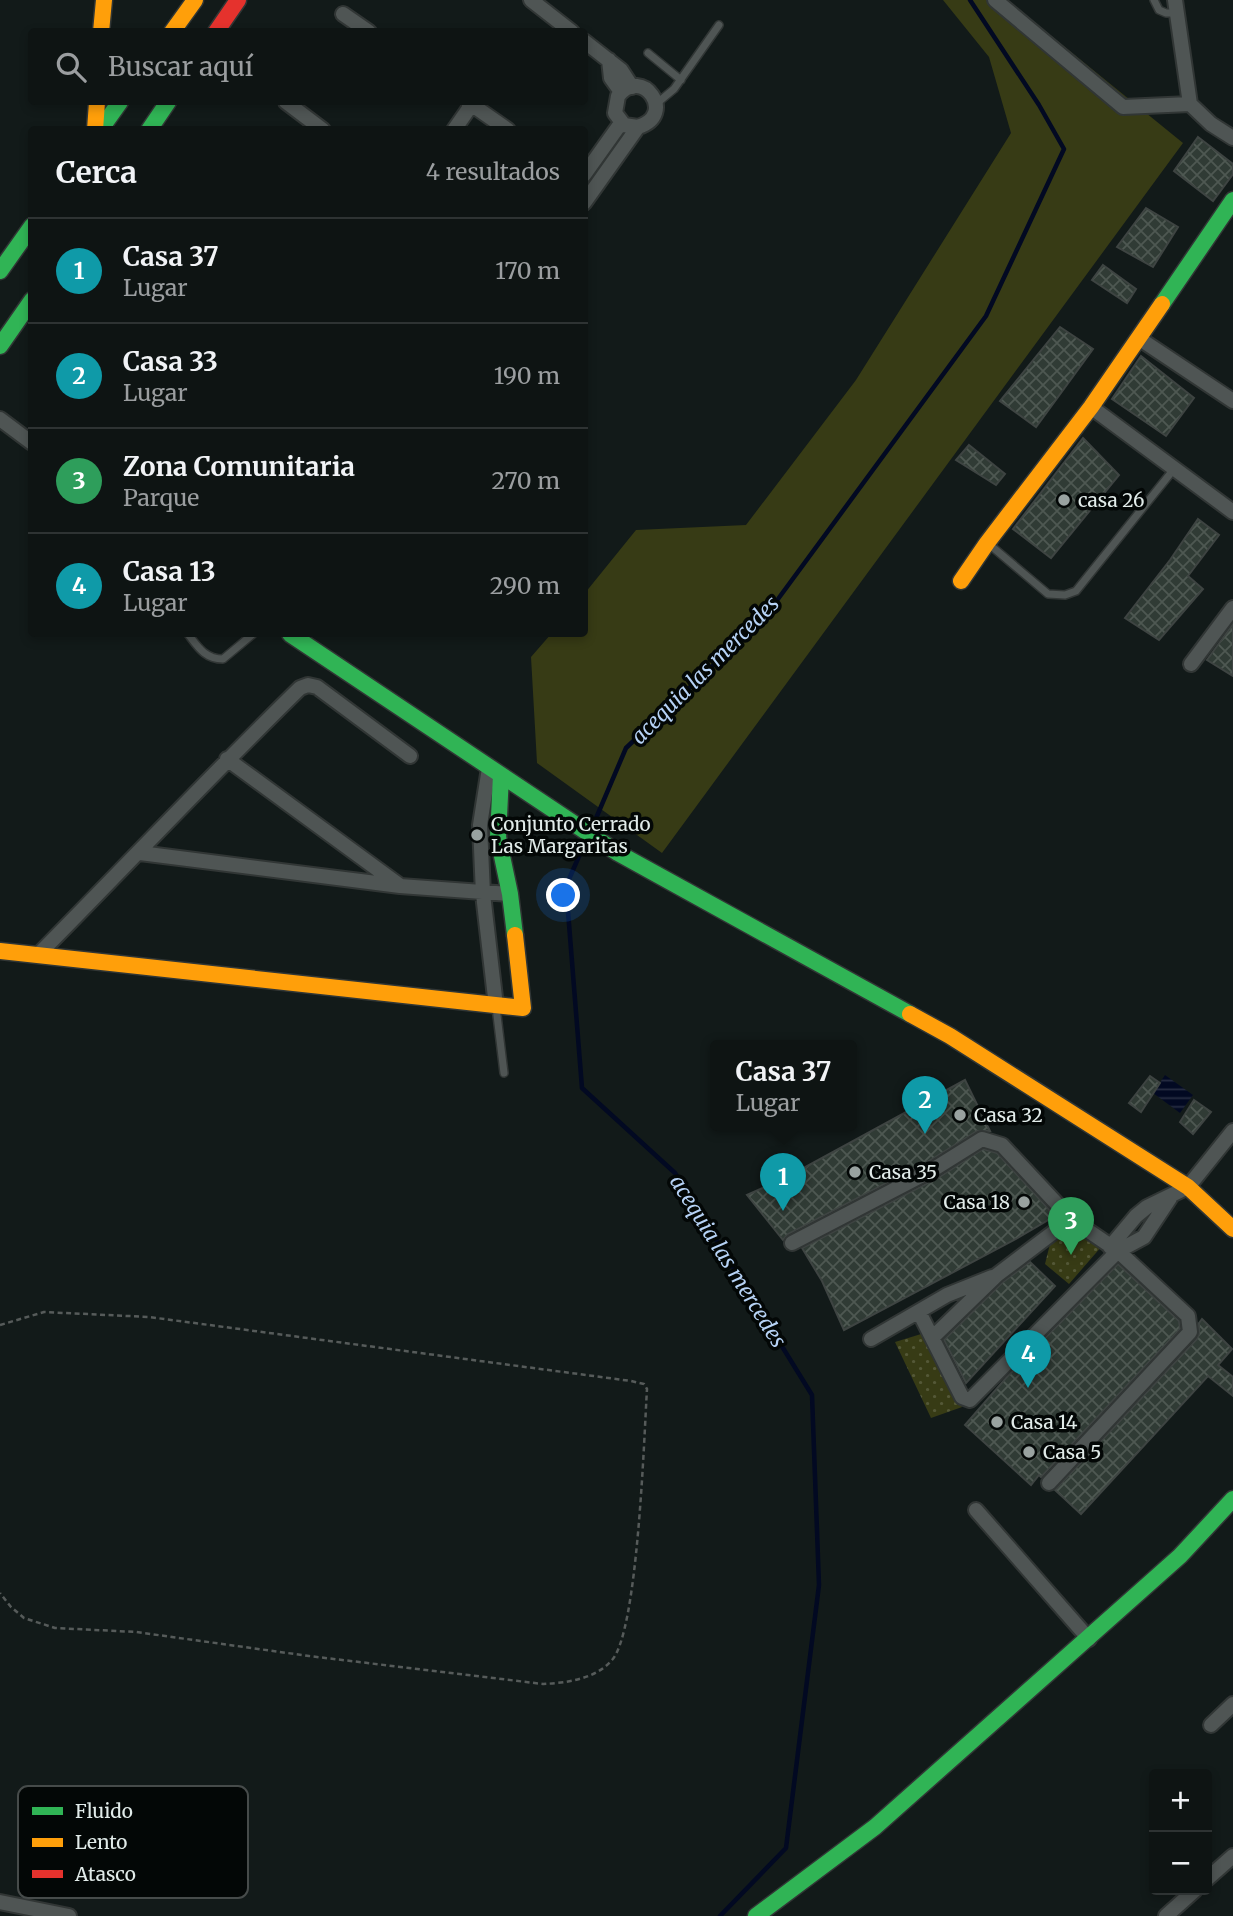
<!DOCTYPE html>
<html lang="es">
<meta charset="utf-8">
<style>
:root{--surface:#0e1413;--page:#1c2121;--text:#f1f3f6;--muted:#9b9ea0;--line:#2e3333;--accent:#8c9099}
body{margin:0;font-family:Merriweather,serif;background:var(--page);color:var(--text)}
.controls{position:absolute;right:21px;bottom:21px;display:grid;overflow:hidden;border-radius:7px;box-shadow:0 4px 10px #0003}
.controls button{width:63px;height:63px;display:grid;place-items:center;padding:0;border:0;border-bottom:2px solid var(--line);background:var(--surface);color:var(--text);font:35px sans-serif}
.you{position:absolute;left:564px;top:896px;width:24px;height:24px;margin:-18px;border:5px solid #fff;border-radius:50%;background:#1a73e8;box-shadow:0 0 0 10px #1a73e833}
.badge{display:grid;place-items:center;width:46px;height:46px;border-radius:50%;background:var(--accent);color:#fff;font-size:23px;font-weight:700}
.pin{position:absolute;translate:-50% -58px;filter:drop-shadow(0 2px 4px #0008)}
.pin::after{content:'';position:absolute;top:37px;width:24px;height:21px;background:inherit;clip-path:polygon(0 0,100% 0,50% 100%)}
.popup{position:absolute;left:710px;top:1040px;width:147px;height:91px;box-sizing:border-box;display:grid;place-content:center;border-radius:7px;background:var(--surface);filter:drop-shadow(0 2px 5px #0005);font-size:23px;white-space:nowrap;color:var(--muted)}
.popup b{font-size:26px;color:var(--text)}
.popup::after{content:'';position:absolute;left:50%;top:100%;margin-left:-14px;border:14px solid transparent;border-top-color:var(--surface)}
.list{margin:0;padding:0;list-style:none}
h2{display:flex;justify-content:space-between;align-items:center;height:91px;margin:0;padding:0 28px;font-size:30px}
h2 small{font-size:23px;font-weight:400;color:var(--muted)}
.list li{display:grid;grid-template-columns:46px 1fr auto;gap:21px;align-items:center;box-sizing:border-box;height:105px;padding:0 28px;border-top:2px solid var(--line)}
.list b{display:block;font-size:26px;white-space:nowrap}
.list p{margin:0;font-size:23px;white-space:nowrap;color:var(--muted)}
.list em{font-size:23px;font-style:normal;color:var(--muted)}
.icon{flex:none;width:38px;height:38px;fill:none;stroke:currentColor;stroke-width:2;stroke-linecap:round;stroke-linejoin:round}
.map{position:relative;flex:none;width:1233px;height:1916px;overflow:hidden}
.search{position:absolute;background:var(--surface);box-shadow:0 4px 10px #0003;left:28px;top:28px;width:560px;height:77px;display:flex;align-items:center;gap:18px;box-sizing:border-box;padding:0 24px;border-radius:7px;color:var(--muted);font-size:26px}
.panel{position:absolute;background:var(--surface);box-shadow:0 4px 10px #0003;left:28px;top:126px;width:560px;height:511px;border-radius:7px}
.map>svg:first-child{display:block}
.grass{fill:#373b15}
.park{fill:url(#park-dots)}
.water{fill:url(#water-rules)}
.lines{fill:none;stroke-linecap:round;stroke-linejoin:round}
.stream{stroke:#020922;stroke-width:4.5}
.building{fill:url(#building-cross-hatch);stroke:#3e4442;stroke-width:2}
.lane-casing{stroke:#313635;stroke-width:10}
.street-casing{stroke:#313635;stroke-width:18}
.fast-casing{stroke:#313635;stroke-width:19}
.slow-casing{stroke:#313635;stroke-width:19}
.jam-casing{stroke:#313635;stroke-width:19}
.path{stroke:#565b5a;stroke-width:2.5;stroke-dasharray:5 3.5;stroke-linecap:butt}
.lane{stroke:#4f5554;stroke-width:7}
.street{stroke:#4f5554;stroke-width:14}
.fast{stroke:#30b455;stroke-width:16}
.slow{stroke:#ff9f0a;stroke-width:16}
.jam{stroke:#e5322d;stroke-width:16}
.poi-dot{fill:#99a2a0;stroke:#030706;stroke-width:2.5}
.labels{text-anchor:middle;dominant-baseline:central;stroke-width:7;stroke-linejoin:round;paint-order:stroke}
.poi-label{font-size:19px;fill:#e1ebe9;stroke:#030706;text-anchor:start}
.water-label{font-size:21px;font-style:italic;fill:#b6d2f5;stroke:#030706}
.key{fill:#030706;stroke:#464b4a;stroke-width:2}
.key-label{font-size:19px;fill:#e1ebe9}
</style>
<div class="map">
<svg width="1233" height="1916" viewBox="0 0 1233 1916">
<defs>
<pattern id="park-dots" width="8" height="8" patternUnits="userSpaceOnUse" patternTransform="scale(1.75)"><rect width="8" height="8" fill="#373b15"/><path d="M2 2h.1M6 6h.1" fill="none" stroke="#545837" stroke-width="1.8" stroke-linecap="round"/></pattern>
<pattern id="water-rules" width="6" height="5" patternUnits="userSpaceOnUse" patternTransform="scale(1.75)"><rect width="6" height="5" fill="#020922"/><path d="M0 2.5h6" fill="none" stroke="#272d42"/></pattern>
<pattern id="building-cross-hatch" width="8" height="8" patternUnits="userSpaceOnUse" patternTransform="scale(1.75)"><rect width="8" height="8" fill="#303b35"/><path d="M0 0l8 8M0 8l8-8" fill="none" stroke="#4e5852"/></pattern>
</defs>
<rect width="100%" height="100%" fill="#121a19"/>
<!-- grass -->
<path class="grass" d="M943,0H1007L1183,143L662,853L537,763L531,657L551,634H584L585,593L636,530L746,525L856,380L1011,133L989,57Z"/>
<!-- park -->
<path class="park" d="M1068,1224L1102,1246L1069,1284L1045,1264L1052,1236L1065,1237Z
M931,1331L962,1407L931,1418L895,1342Z"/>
<!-- water -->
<path class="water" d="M1165,1075L1193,1095L1180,1113L1153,1093Z"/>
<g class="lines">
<!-- stream -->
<path class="stream" d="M591,830L626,748L767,614L986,316L1064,149L1039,105L970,0
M587,838L566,886L582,1088L675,1173L812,1395L819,1585L786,1848L720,1916"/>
</g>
<!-- building -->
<path class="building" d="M1198,137L1233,164V174L1213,201L1174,171Z
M1146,208L1178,227L1153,267L1117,247Z
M1103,265L1136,289L1127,303L1092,280Z
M1060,327L1093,349L1036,427L1000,401Z
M1141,356L1194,398L1166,436L1112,399Z
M1083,438L1119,475L1051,558L1013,529Z
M969,445L1005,474L996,485L956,460Z
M1198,519L1219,535L1188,576L1203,589L1159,640L1125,618L1170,560Z
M1233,624V676L1207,660Z
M1150,1076L1160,1083L1141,1112L1129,1103Z
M965,1080L990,1131H977L929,1161L788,1234L783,1240L747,1195L789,1176Z
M1194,1100L1211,1112L1193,1134L1180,1122Z
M983,1149L997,1153L1055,1216L1016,1239L844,1330L822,1281L802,1248L938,1178Z
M1030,1262L1055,1286L966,1383L944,1340L1003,1282Z
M1118,1264L1179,1321L1180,1329L1041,1477L1039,1475L1031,1485L965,1425L1006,1378Z
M1202,1319L1232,1349L1218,1365L1233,1377V1396L1208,1376L1081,1514L1055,1490L1197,1339L1199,1334V1323Z"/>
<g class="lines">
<!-- lane casing -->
<g class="lane-casing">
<path id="lane" d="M1154,0L1159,10L1166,13H1176
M648,53L681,80
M656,104L674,89L719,25
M990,545L1048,594L1065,595L1076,591L1174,469
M188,634C198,647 205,659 223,659L253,634
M496,1007L504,1073"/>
</g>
<!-- street casing -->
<g class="street-casing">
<path id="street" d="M531,0L572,32
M995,0L1123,107L1190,104
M1175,0L1190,104L1211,124L1233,138
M343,14L369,32
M584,41L621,70L632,87
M609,60L611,78L621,92
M286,102L323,130
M468,102L508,130
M454,130L472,104
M584,175L621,123
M584,203L638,127C678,115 642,65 618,96L615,113L624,125L638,127
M1140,339L1233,401
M1091,407L1233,512
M0,419L32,443
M1191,664L1233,608
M227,759L399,885
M489,768L480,825L483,894L496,1006
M140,853L400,886L510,894
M39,954C126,866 211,775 300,688L308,685L317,687L410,756
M792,1243L934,1169L982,1139L1002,1145L1071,1219L1118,1251L1188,1316L1190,1332L1049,1483
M1110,1247L1136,1216L1147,1207L1188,1187L1233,1131
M919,1312L962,1397L970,1400L1118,1251L1144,1237L1170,1198
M933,1337L997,1275L1071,1219
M871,1339L947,1295L992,1277
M976,1510L1089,1639
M1211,1725L1233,1704
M1207,1879L1233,1856
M0,1902L69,1916
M1166,1916L1195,1890"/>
</g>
<!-- fast casing -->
<g class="fast-casing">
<path id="fast" d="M100,130L120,102
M149,130L168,102
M0,271L32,226
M1162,304L1233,200
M0,346L32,300
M290,634L618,853L910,1014
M501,775L498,837L510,894L515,935
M756,1916L875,1827L1180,1556L1233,1499"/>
</g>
<!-- slow casing -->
<g class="slow-casing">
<path id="slow" d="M101,32L104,0
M172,32L195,0
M95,130L97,102
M961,581L987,543L1091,407L1162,304
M0,951L523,1008L515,935
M910,1014L950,1036L1188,1187L1233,1229"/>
</g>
<!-- jam casing -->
<g class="jam-casing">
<path id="jam" d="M216,32L238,0"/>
</g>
<!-- path -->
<path class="path" d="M0,1325L44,1312L149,1317L631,1381L644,1384L647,1389C644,1437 638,1631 612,1660C596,1679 566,1683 543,1684L309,1656L136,1632L55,1628L24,1618L11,1607L0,1593"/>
<!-- lane -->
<use href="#lane" class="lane"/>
<!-- street -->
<use href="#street" class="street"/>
<!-- fast -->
<use href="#fast" class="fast"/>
<!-- slow -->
<use href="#slow" class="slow"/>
<!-- jam -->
<use href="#jam" class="jam"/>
</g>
<!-- markers -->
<g class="poi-dot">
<circle cx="1064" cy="500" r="7"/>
<circle cx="477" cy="835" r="7"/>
<circle cx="960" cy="1115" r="7"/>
<circle cx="855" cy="1172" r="7"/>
<circle cx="1024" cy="1202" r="7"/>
<circle cx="997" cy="1422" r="7"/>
<circle cx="1029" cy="1452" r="7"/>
</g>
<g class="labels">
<!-- poi labels -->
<g class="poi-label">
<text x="1078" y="500">casa 26</text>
<text x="491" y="824">Conjunto Cerrado<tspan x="491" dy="22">Las Margaritas</tspan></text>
<text x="974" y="1115">Casa 32</text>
<text x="869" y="1172">Casa 35</text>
<text x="1010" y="1202" text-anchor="end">Casa 18</text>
<text x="1011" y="1422">Casa 14</text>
<text x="1043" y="1452">Casa 5</text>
</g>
<!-- water labels -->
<g class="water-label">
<text transform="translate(705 670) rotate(-45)">acequia las mercedes</text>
<text transform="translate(728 1261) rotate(58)">acequia las mercedes</text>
</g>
</g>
<!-- legend -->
<rect x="18" y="1786" width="230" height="112" rx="10" class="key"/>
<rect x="32" y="1807" width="31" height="8" fill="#30b455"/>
<rect x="32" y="1838" width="31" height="9" fill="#ff9f0a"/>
<rect x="32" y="1870" width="31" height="8" fill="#e5322d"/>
<g class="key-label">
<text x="75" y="1818">Fluido</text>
<text x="75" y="1849">Lento</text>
<text x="75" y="1881">Atasco</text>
</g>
</svg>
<div class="controls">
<button>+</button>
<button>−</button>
</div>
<div class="you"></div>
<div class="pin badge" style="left:783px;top:1211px;background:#0f9aa8">1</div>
<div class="popup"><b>Casa 37</b>Lugar</div>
<div class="pin badge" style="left:925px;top:1134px;background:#0f9aa8">2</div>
<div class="pin badge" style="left:1071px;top:1255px;background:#2e9e5b">3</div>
<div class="pin badge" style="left:1028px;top:1388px;background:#0f9aa8">4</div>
<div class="search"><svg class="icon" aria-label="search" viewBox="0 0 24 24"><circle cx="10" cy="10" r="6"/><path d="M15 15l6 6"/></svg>Buscar aquí</div>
<section class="panel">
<h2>Cerca<small>4 resultados</small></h2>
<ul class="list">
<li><span class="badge" style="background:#0f9aa8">1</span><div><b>Casa 37</b><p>Lugar</p></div><em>170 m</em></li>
<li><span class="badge" style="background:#0f9aa8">2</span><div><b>Casa 33</b><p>Lugar</p></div><em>190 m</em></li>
<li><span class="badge" style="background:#2e9e5b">3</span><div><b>Zona Comunitaria</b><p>Parque</p></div><em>270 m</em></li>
<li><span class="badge" style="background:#0f9aa8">4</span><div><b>Casa 13</b><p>Lugar</p></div><em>290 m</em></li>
</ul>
</section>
</div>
